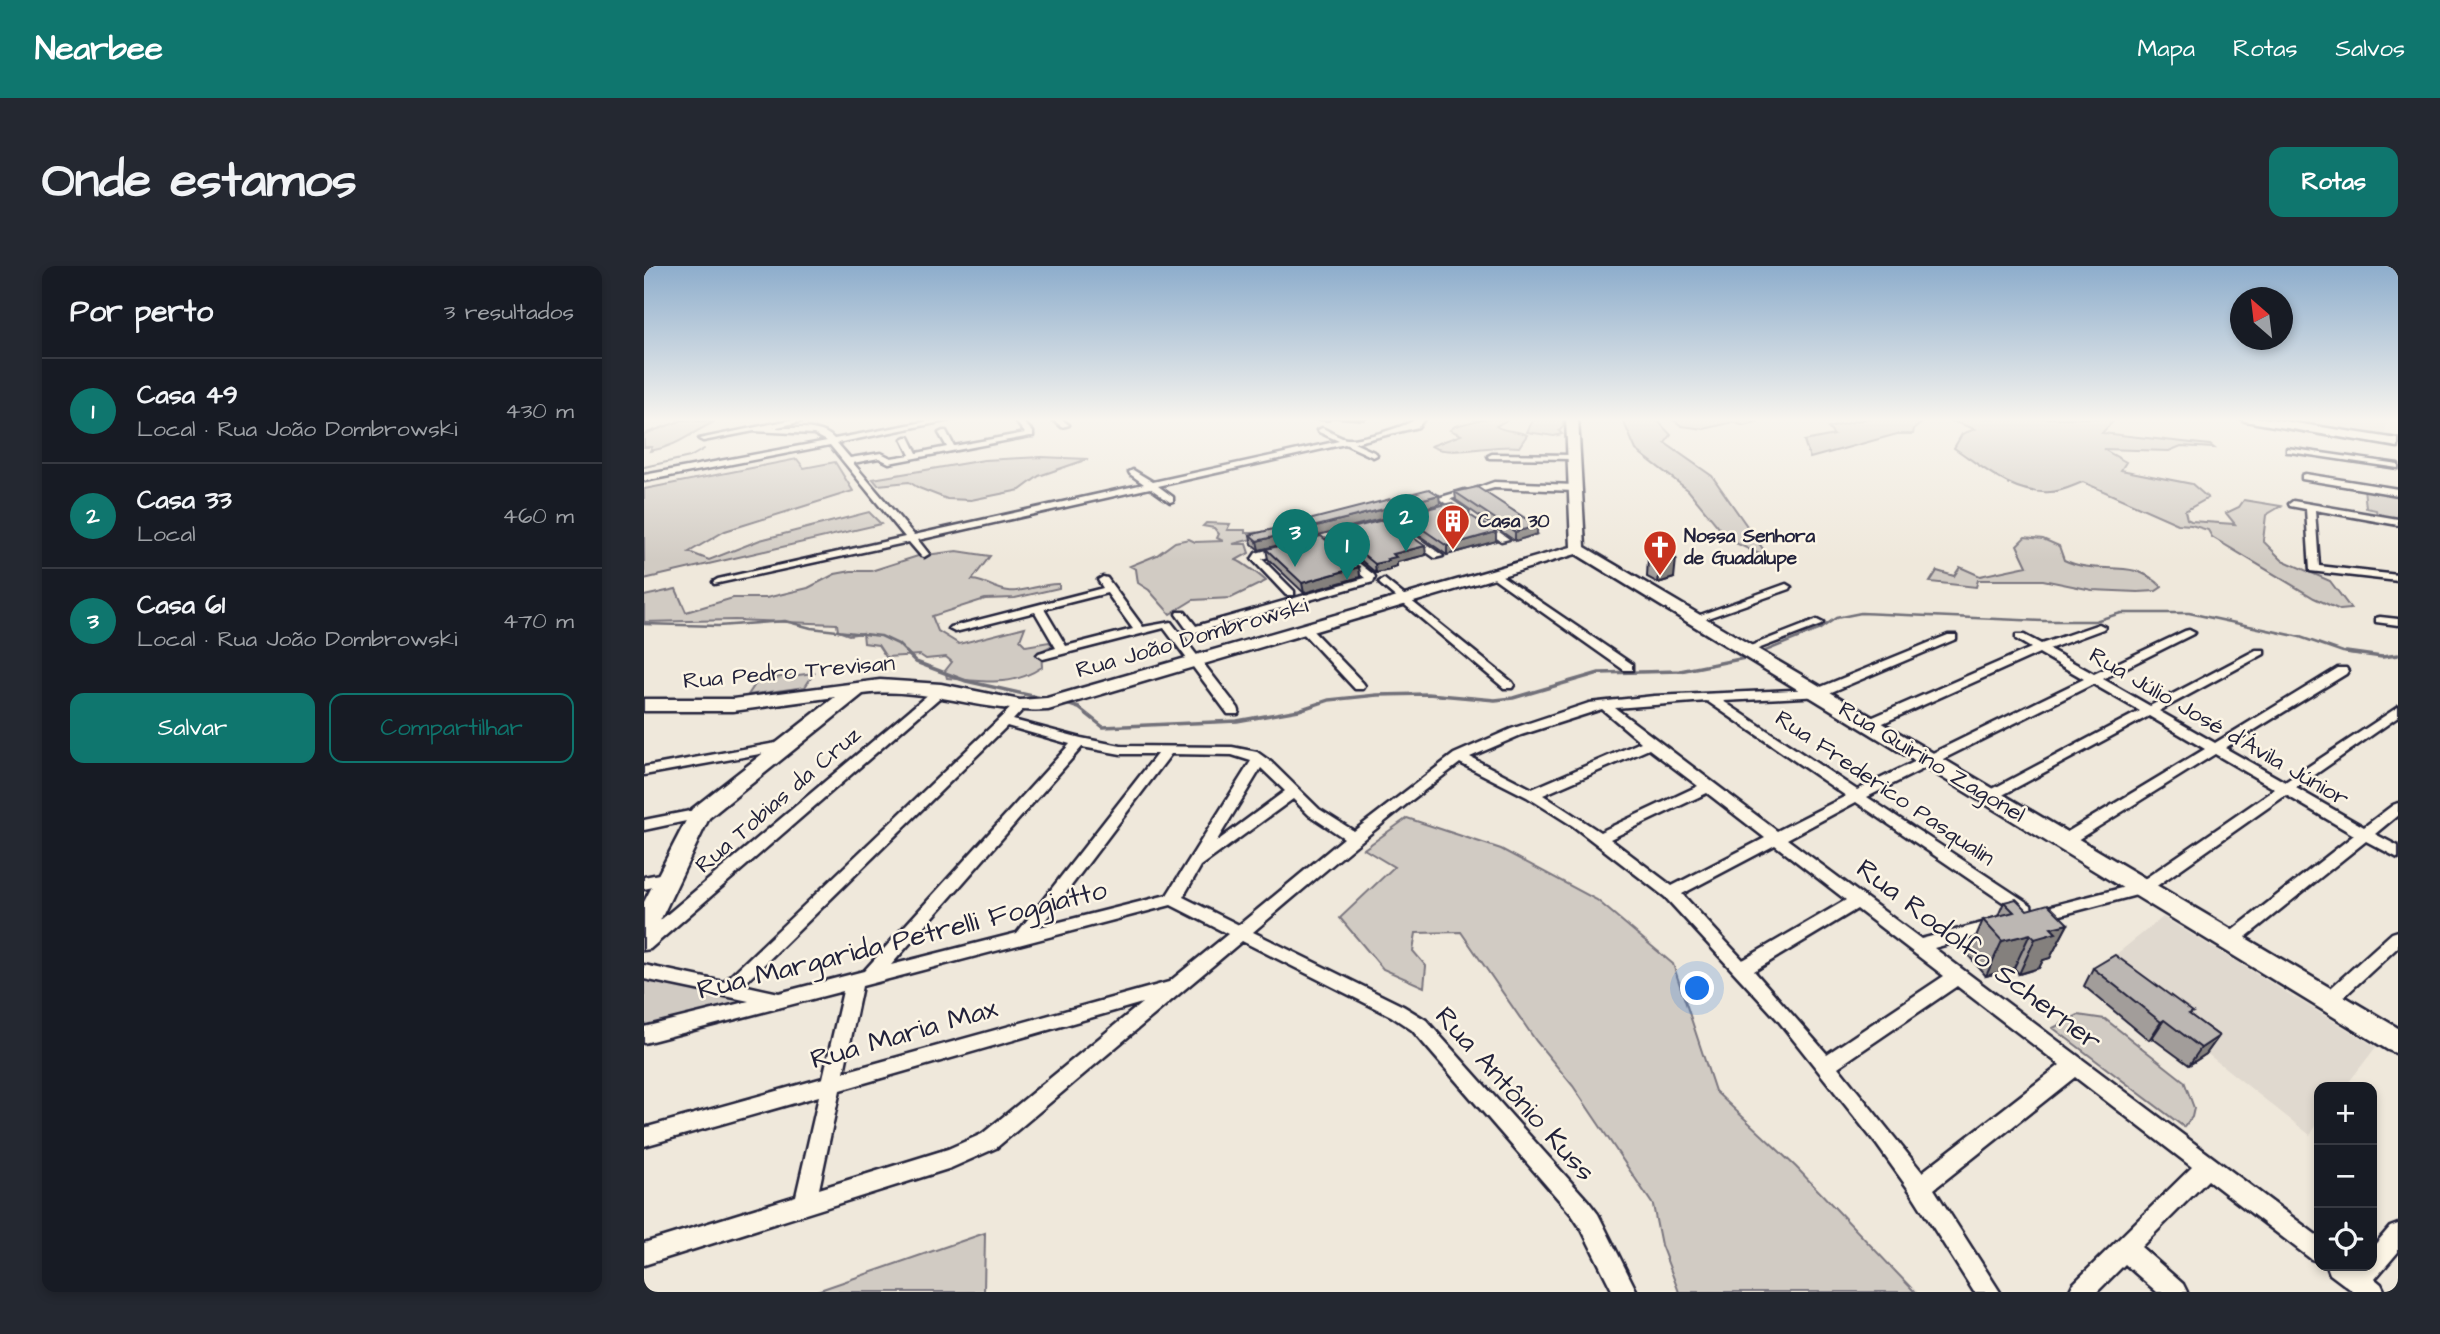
<!DOCTYPE html>
<html lang="pt">
<meta charset="utf-8">
<style>
:root{--surface:#171b24;--page:#242831;--text:#f1f3f6;--muted:#9ea1a6;--line:#363941;--accent:#0f766e}
body{margin:0;font-family:"Architects Daughter",sans-serif;background:var(--page);color:var(--text)}
.controls{position:absolute;right:21px;bottom:21px;display:grid;overflow:hidden;border-radius:14px;box-shadow:0 4px 10px #0003}
.controls button{width:63px;height:63px;display:grid;place-items:center;padding:0;border:0;border-bottom:2px solid var(--line);background:var(--surface);color:var(--text);font:35px sans-serif}
.compass{position:absolute;left:1586px;top:21px;width:63px;height:63px;border-radius:50%;background:var(--surface);box-shadow:0 4px 10px #0003;rotate:332deg}
.you{position:absolute;left:1054px;top:723px;width:24px;height:24px;margin:-18px;border:5px solid #fff;border-radius:50%;background:#1a73e8;box-shadow:0 0 0 10px #1a73e833}
.badge{display:grid;place-items:center;width:46px;height:46px;border-radius:50%;background:var(--accent);color:#fff;font-size:23px;font-weight:700}
.pin{position:absolute;translate:-50% -58px;filter:drop-shadow(0 2px 4px #0008)}
.pin::after{content:'';position:absolute;top:37px;width:24px;height:21px;background:inherit;clip-path:polygon(0 0,100% 0,50% 100%)}
.list{margin:0;padding:0;list-style:none}
h2{display:flex;justify-content:space-between;align-items:center;height:91px;margin:0;padding:0 28px;font-size:30px}
h2 small{font-size:23px;font-weight:400;color:var(--muted)}
.list li{display:grid;grid-template-columns:46px 1fr auto;gap:21px;align-items:center;box-sizing:border-box;height:105px;padding:0 28px;border-top:2px solid var(--line)}
.list b{display:block;font-size:26px;white-space:nowrap}
.list p{margin:0;font-size:23px;white-space:nowrap;color:var(--muted)}
.list em{font-size:23px;font-style:normal;color:var(--muted)}
.actions{display:flex;gap:14px;padding:21px 28px}
.actions a{flex:1;padding:16px 0;border:2px solid var(--accent);border-radius:14px;text-align:center;font-size:24px;color:var(--accent)}
.actions .main{background:var(--accent);color:#fff}
.icon{flex:none;width:38px;height:38px;fill:none;stroke:currentColor;stroke-width:2;stroke-linecap:round;stroke-linejoin:round}
.map{position:relative;flex:none;width:1754px;height:1026px;overflow:hidden;border-radius:14px}
header{display:flex;align-items:center;gap:42px;box-sizing:border-box;height:98px;padding:0 35px;background:var(--accent);color:#fff}
header strong{font-size:33px}
nav{display:flex;gap:38px;margin-inline-start:auto;font-size:24px}
.intro{display:flex;align-items:center;justify-content:space-between;box-sizing:border-box;height:168px;padding:0 42px}
h1{margin:0;font-size:49px}
.button{padding:18px 32px;border-radius:14px;background:var(--accent);color:#fff;font-size:24px;font-weight:700}
main{display:flex;gap:42px;padding:0 42px}
aside{flex:1;background:var(--surface);border-radius:14px;box-shadow:0 4px 10px #0003}
.map>svg:first-child{display:block}
.built{fill:#e0d9cf}
.green{fill:#d1cbc3;stroke:#7a767f;stroke-width:2}
.lines{fill:none;stroke-linecap:round;stroke-linejoin:round}
.stream-far2{stroke:#716f79;stroke-width:2}
.stream-far1{stroke:#716f79;stroke-width:2.5}
.stream{stroke:#716f79;stroke-width:3.5}
.street-casing{stroke:#22223b;stroke-width:5}
.secondary-casing{stroke:#22223b;stroke-width:5}
.street{fill:#fcf5e5;fill-rule:evenodd}
.secondary{fill:#fcf5e5;fill-rule:evenodd}
.wall{fill:#a29d9a;stroke:#22223b;stroke-width:2}
.shaded-wall{fill:#84807d;stroke:#22223b;stroke-width:2}
.building{fill:#bcb7b3;stroke:#22223b;stroke-width:2}
.labels{text-anchor:middle;dominant-baseline:central;stroke-width:5;stroke-linejoin:round;paint-order:stroke}
.far-poi-label{font-size:19px;font-weight:bold;fill:#22223b;stroke:#fcf5e5;text-anchor:start}
.street-label{font-size:23px;fill:#22223b;stroke:#fcf5e5}
.near-street-label{font-size:28px;fill:#22223b;stroke:#fcf5e5}
</style>
<header>
<strong>Nearbee</strong>
<nav><a>Mapa</a><a>Rotas</a><a>Salvos</a></nav>
</header>
<div class="intro"><h1>Onde estamos</h1><a class="button">Rotas</a></div>
<main>
<aside>
<h2>Por perto<small>3 resultados</small></h2>
<ul class="list">
<li><span class="badge">1</span><div><b>Casa 49</b><p>Local · Rua João Dombrowski</p></div><em>430 m</em></li>
<li><span class="badge">2</span><div><b>Casa 33</b><p>Local</p></div><em>460 m</em></li>
<li><span class="badge">3</span><div><b>Casa 61</b><p>Local · Rua João Dombrowski</p></div><em>470 m</em></li>
</ul>
<div class="actions"><a class="main">Salvar</a><a>Compartilhar</a></div>
</aside>
<div class="map">
<svg width="1754" height="1026" viewBox="0 0 1754 1026">
<rect width="100%" height="100%" fill="#efe8db"/>
<filter id="ink" filterUnits="userSpaceOnUse"><feTurbulence type="fractalNoise" baseFrequency=".0143" numOctaves="2"/><feDisplacementMap in="SourceGraphic" scale="14" xChannelSelector="R" yChannelSelector="G"/><feConvolveMatrix kernelMatrix="1 2 1 2 8 2 1 2 1" color-interpolation-filters="sRGB"/></filter>
<g filter="url(#ink)">
<!-- built -->
<path class="built" d="M1610,152H1743L1741,172L1665,162Z
M1519,651L1732,781L1701,821H1675V856L1666,869L1455,702Z"/>
<!-- green -->
<path class="green" d="M843,152H860L863,154L852,160C862,167 872,163 883,169L875,181C850,177 806,192 787,180L817,169L806,164L811,160Z
M890,152L919,153V161L915,165L918,168L910,170L883,166Z
M978,152H1011L1027,169L1021,177L1068,210L1126,293L1085,274L1044,224L992,184Z
M1026,152H1097L1112,157L1100,160L1089,156L1060,163L1038,160Z
M1224,152H1472L1458,167L1566,179L1570,182L1537,180L1525,185L1459,183L1482,196L1477,204L1548,218L1564,232L1541,245L1543,253L1547,255L1591,258L1582,247L1595,241L1600,234L1637,240L1622,249L1619,275L1638,294L1686,315L1707,343L1696,344L1670,332L1568,271L1564,264L1547,259L1534,258L1439,216C1428,220 1417,226 1406,226C1369,229 1339,201 1310,182L1318,168L1331,163L1305,154L1284,152L1270,163L1269,168H1253L1166,192L1160,175L1190,169L1184,162Z
M39,154L70,156C48,166 33,181 6,185L8,181H0V168Z
M397,191L444,193L395,210L376,224L327,234L303,233L275,222L265,216L234,219L229,213L340,194Z
M153,193L160,202L191,196L209,225L81,265L45,286L65,294L116,274L225,246L237,258L0,313V223Z
M1720,222L1754,228V253L1733,249L1732,244L1722,242Z
M562,257L586,258L583,264H601V267C617,268 629,262 645,263L589,278H602L605,287L592,294C598,296 617,310 622,315L587,332L549,334L526,348L505,324L494,317L492,303L486,300L513,289L531,276L545,273L551,276L579,275L573,272L575,268L570,262L559,260Z
M1381,271L1399,273L1415,280L1420,294C1455,311 1489,290 1518,321L1512,325L1494,326L1448,324L1399,314H1334L1332,321L1286,316L1293,305L1310,310L1316,301L1336,310L1383,300L1373,279Z
M313,285L346,290L328,314C343,315 352,324 365,325C379,327 398,317 415,318V322L371,332L341,333L288,350L294,365L315,378L381,361L376,374L382,380L405,376L409,379L397,385L398,401C367,422 338,415 303,412L301,405L308,396L302,391L282,393L276,389L242,391L234,379L220,377L219,367L205,369L194,365L193,358L91,354L0,356V330L32,323L42,346L89,332H122L164,322L191,308L207,305H227L274,290Z
M170,407L161,421L104,429L114,414Z
M763,552L857,583L953,634L1029,698L1071,825L1152,901L1271,1026H1035L1017,979L1009,939L929,820L892,775L817,666L772,667L769,685L782,700L780,721L739,703L696,652L750,601L720,583Z
M0,712L119,737L0,766Z
M1434,749L1461,753L1540,815L1550,842L1548,851L1540,861L1409,762Z
M341,967L340,1026H170Z"/>
<g class="lines">
<!-- stream-far2 -->
<path class="stream-far2" d="M0,201L46,191L60,183"/>
<!-- stream-far1 -->
<path class="stream-far1" d="M0,358L74,360L141,355L167,362L237,370L254,378L264,388
M1119,386L1176,363L1192,352L1217,347L1399,355H1451L1477,347H1545L1656,371L1699,386L1715,388"/>
<!-- stream -->
<path class="stream" d="M262,386L272,396L322,415L402,433
M1702,386L1738,391L1754,389
M420,437L435,442L459,461L593,455L655,444L685,434L733,429L784,428L851,434L869,432L955,407L1036,405L1101,392"/>
<!-- street casing -->
<g class="street-casing">
<path id="street" d="M156,152H171L129,162C147,163 177,158 190,173L301,152H316L193,177L206,192L237,187L247,192L266,189L258,173L262,171H265L273,187L303,181L295,167L299,165H302L310,180L381,167L369,152H375L389,166V170H386L245,197L235,192L209,197L270,269L500,218L486,208L485,206L489,204L509,216L695,175L675,166L674,164L678,162C686,165 696,173 704,173C715,174 766,160 773,152H781L774,161L710,177L732,187L733,189L729,191L701,178L514,220L529,231V235L526,236L506,222L274,274L285,288L280,291L277,290L265,276L70,318L69,316L74,313L261,271L186,179L0,215V209L183,175L170,168L110,165L59,175L55,173Z
M407,152H416L425,159L418,161Z
M453,152H466L462,154Z
M1643,182L1754,198V202L1646,186H1643Z
M848,188L930,189L934,191L930,193L845,192L844,190Z
M1661,208L1754,223V229L1658,213V209Z
M850,216L931,219L935,222L931,225L850,222L829,228L825,225Z
M821,224L824,225V229L806,233L824,245V249H818L794,232Z
M1649,235L1754,253V259L1671,244L1675,300L1754,309V315L1666,305L1662,243L1646,240L1645,238Z
M777,245L780,246V250L729,263L724,260Z
M835,256H841L865,273L857,275L835,260Z
M764,269H770L799,290L791,292L764,273Z
M684,273L730,309L731,311L729,316L549,367L545,366L532,348L533,346H541L552,360L721,312L681,278V274Z
M642,279L647,282L645,284L618,293L650,325V329H642L608,293L612,287Z
M851,305L988,398V404H980L847,310V306Z
M459,311L463,312L499,361L527,356L594,442L595,445L594,448H584L520,362L399,393L393,389L395,387L412,382L391,346L311,366L305,363L307,361L459,322L454,314ZM463,327L489,363L422,380L400,343Z
M740,313L868,416L870,419L868,422H860L736,318L735,316Z
M1142,318L1147,321L1146,323L1055,355L1051,356L1045,353Z
M1736,351L1754,353V359L1732,356V352Z
M1173,354L1179,357L1177,359L1106,386L1102,387L1096,384Z
M1455,358L1461,361L1459,363L1405,383L1450,408L1541,365L1545,364L1551,367L1459,413L1506,440L1612,384H1620V388L1515,445L1571,477L1694,402H1702L1704,405L1702,408L1581,482L1641,516L1754,441V451L1652,522L1720,561L1749,539L1754,537V549L1731,568L1754,580V592L1722,575L1592,679L1586,681L1580,679L1578,675L1580,671L1710,569L1642,529L1504,626L1394,655L1388,653L1387,647H1375L1212,536L1143,573L1277,673L1350,654L1356,656L1358,660L1356,664L1290,682L1675,971V996L1667,993L1564,914L1497,981L1539,1018L1543,1026H1513L1481,998L1453,1026H1425L1429,1018L1548,901L1431,811L1290,923L1356,1026H1330L1268,928L1233,879L1133,753L1021,631L929,560L883,531L816,497C744,551 678,607 609,666L759,740L782,754L944,935L954,948L993,1026H969L938,964L928,949L768,764L747,750L598,675L352,882L307,902L0,999V977L152,930L175,830L0,880V862L179,812L199,725L0,777V761L105,735L0,713V699L80,716L372,437H380L382,440L369,454L437,472L477,480L588,481L613,486L627,496L675,543L710,565L810,488L867,463L945,437L1010,430L1172,423L1304,369H1312V373L1178,430L1079,435L1213,524L1440,413L1395,387L1230,461H1220L1219,458L1220,455L1387,382L1372,373V369H1380L1397,378ZM1449,418L1496,445L1341,527L1339,530L1341,533H1351L1505,450L1561,483L1415,571L1412,575L1415,579H1425L1571,488L1631,523L1493,618L1388,645L1387,639L1223,531ZM1063,435L1202,530L1133,565L971,442ZM958,443L997,476L888,523L826,491L877,469ZM363,460L426,478L220,705L135,727L99,719ZM438,481L477,488H513L373,667L247,699ZM1005,483L1054,520L956,566L899,529ZM527,488L588,489L607,495L523,629L396,661ZM617,502L641,525L572,576ZM1063,527L1121,572L1028,620L966,573ZM649,533L665,549L700,572L595,659L539,631L557,600ZM1131,579L1202,634L1099,694L1038,628ZM527,639L584,668L525,716L200,806L218,720ZM1213,643L1300,710L1183,788L1110,705ZM1313,720L1416,799L1278,906L1194,801ZM498,737L338,868L304,883L175,923L196,824Z
M662,361L666,362L719,417L721,420L719,423H711L658,366L656,364Z
M297,420L301,421L303,424L301,427L6,683L0,684V668L293,421Z
M143,475L148,476L150,479L148,482L0,509V501Z
M56,543L61,545L63,548L61,551L0,564V554Z
M25,606L31,608L33,612L31,616L0,623V611Z
M1754,665V681L1691,739L1685,741L1679,739L1676,734L1679,729L1748,667Z
M1754,958V986L1731,1013L1737,1018L1741,1026H1710L1686,1008L1683,1000H1728V982L1746,961Z"/>
</g>
<!-- secondary casing -->
<g class="secondary-casing">
<path id="secondary" d="M922,152H934L941,281L1754,762V788L1744,784L932,288L404,444C342,448 282,420 219,428L65,552L13,661L9,668L0,670V636L48,543L191,431L89,445H0V433H89L236,414L297,418L376,434L403,432L927,281Z
M1596,152H1620L1754,173V181L1601,155Z"/>
</g>
<!-- street -->
<use href="#street" class="street"/>
<!-- secondary -->
<use href="#secondary" class="secondary"/>
</g>
<!-- wall -->
<path class="wall" d="M667,152H722L720,154L688,152L685,155L668,154Z
M811,226L893,268L871,275L812,234Z
M796,238L615,284L608,278L606,269Z
M758,249L852,275L803,289L759,258Z
M692,266L782,289L753,296V300L746,302V304L732,307L694,275Z
M622,283L715,301L716,311L660,327L624,293Z
M1020,287L1030,312L1014,317L1003,311L1004,292Z
M1360,636L1424,658L1406,692L1399,694L1395,702L1375,708L1370,702L1342,710L1324,689L1339,654L1354,650Z
M1449,702L1546,749L1575,770L1562,788L1545,799L1508,772L1505,774L1440,720Z"/>
<!-- shaded-wall -->
<path class="shaded-wall" d="M795,229L796,238L615,284L613,275Z
M893,260V268L871,275V266Z
M852,266V275L803,289V280Z
M781,280L782,289L753,296V300L746,302V304L732,307L731,298L743,293L749,288Z
M1032,293L1030,312L1014,317L1016,299Z
M715,301L716,311L660,327L658,317Z
M1424,658L1406,692L1399,694L1395,702L1375,708L1391,673L1407,662Z
M1386,668L1370,702L1342,710L1358,675Z
M1520,754L1508,772L1505,774L1517,756Z
M1575,770L1562,788L1545,799L1557,782Z"/>
<!-- building -->
<path class="building" d="M833,221L893,260L871,266L811,226Z
M785,223L795,229L613,275L606,269Z
M807,237L852,266L803,280L758,249Z
M743,253L781,280L749,288L752,291L743,293L745,295L731,298L692,266Z
M677,270L715,301L658,317L622,283Z
M1020,287L1032,293L1016,299L1004,292Z
M1372,633L1383,644L1404,638L1424,658L1407,662L1412,667L1391,673L1386,668L1358,675L1339,654L1370,646L1360,636Z
M1471,689L1549,746L1545,748L1575,770L1557,782L1520,754L1517,756L1449,702Z"/>
</g>
<!-- sky -->
<linearGradient id="sky" x2="0" y2="1"><stop stop-color="#8dadcc"/><stop offset="0.52" stop-color="#f8f5ef"/><stop offset="1" stop-color="#f8f5ef" stop-opacity="0"/></linearGradient>
<rect width="1754" height="295" fill="url(#sky)"/>
<!-- icons -->
<defs>
<g id="building-pin" transform="scale(1.75)"><path d="M0 17L-7.5 6A9.5 9.5 0 1 1 7.5 6Z" fill="#c8321e" stroke="#fcf5e5"/><path d="M-4-6H4V6H1V3H-1V6H-4ZM-2.5-4.3h1.7v1.8h-1.7ZM.8-4.3h1.7v1.8H.8ZM-2.5-1h1.7V.8h-1.7ZM.8-1h1.7V.8H.8Z" fill="#fff"/></g>
<g id="church-pin" transform="scale(1.75)"><path d="M0 17L-7.5 6A9.5 9.5 0 1 1 7.5 6Z" fill="#c8321e" stroke="#fcf5e5"/><path d="M-1.2-6h2.4v3.5h3.3v2.4h-3.3V6h-2.4V-.1h-3.3v-2.4h3.3Z" fill="#fff"/></g>
</defs>
<g fill-rule="evenodd">
<use href="#building-pin" x="809" y="255"/>
<use href="#church-pin" x="1016" y="281"/>
</g>
<g class="labels">
<!-- far-poi labels -->
<g class="far-poi-label">
<text x="834" y="255">Casa 30</text>
<text x="1040" y="270">Nossa Senhora<tspan x="1040" dy="22">de Guadalupe</tspan></text>
</g>
<!-- street labels -->
<g class="street-label">
<text transform="translate(548 372) rotate(-16)">Rua João Dombrowski</text>
<text transform="translate(145 406) rotate(-5)">Rua Pedro Trevisan</text>
<text transform="translate(1575 461) rotate(30)">Rua Júlio José d'Ávila Júnior</text>
<text transform="translate(1288 496) rotate(31)">Rua Quirino Zagonel</text>
<text transform="translate(1241 522) rotate(34)">Rua Frederico Pasqualin</text>
<text transform="translate(134 534) rotate(-41)">Rua Tobias da Cruz</text>
</g>
<!-- near-street labels -->
<g class="near-street-label">
<text transform="translate(258 674) rotate(-14)">Rua Margarida Petrelli Foggiatto</text>
<text transform="translate(1335 689) rotate(37)">Rua Rodolfo Scherner</text>
<text transform="translate(260 768) rotate(-16)">Rua Maria Max</text>
<text transform="translate(871 828) rotate(48)">Rua Antônio Kuss</text>
</g>
</g>
</svg>
<div class="controls">
<button>+</button>
<button>−</button>
<button><svg class="icon" aria-label="locate" viewBox="0 0 24 24"><circle cx="12" cy="12" r="6"/><path d="M12 2v4M12 18v4M2 12h4M18 12h4"/></svg></button>
</div>
<svg class="compass" viewBox="-18 -18 36 36"><path d="M0-13l5 13h-10z" fill="#e53935"/><path d="M0 13l5-13h-10z" fill="#9ea1a6"/></svg>
<div class="you"></div>
<div class="pin badge" style="left:703px;top:314px">1</div>
<div class="pin badge" style="left:762px;top:286px">2</div>
<div class="pin badge" style="left:651px;top:301px">3</div>
</div>
</main>
